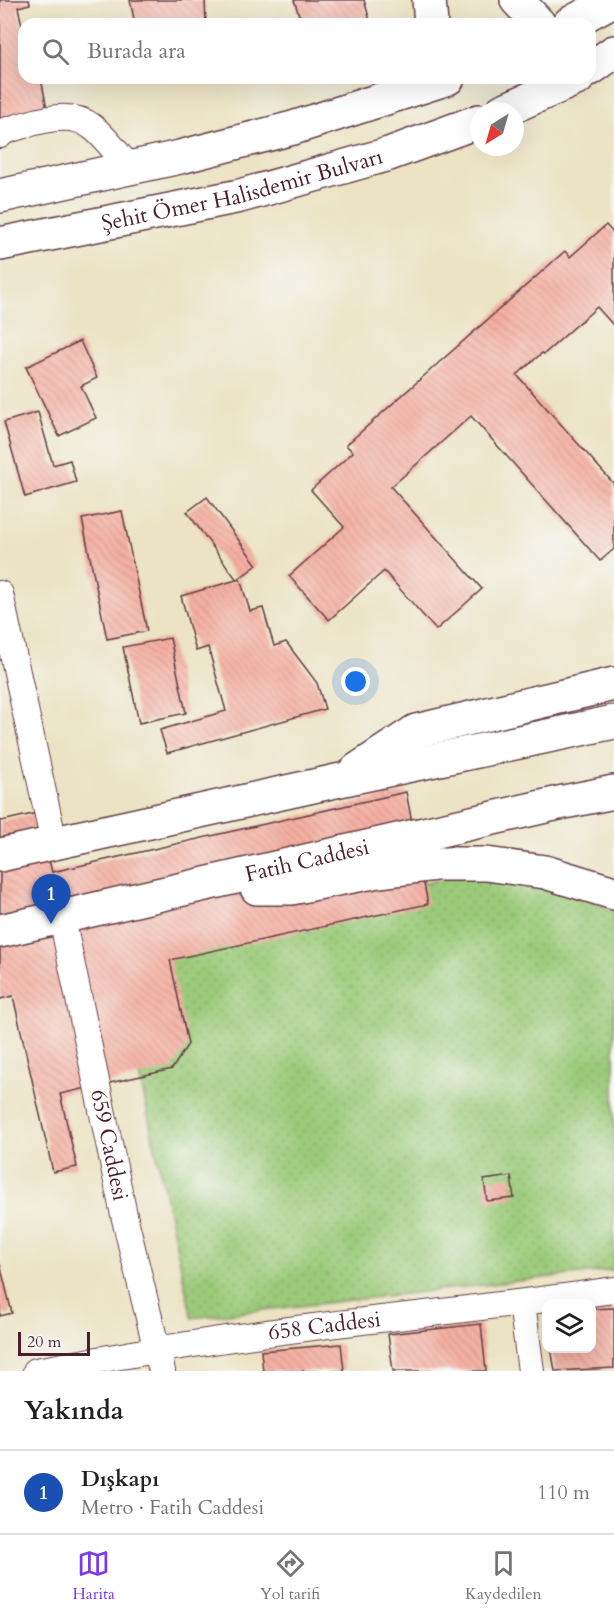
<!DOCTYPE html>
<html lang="tr">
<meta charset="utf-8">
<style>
:root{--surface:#fff;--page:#f2f2f2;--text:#202124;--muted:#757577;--line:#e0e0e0;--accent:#7c3aed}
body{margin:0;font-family:Cardo,serif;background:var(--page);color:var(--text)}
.controls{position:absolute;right:18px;bottom:18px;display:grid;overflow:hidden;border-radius:12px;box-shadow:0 6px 24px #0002}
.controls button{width:54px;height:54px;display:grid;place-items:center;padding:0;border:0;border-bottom:2px solid var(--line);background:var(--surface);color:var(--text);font:30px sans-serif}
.compass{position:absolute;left:470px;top:102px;width:54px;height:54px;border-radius:50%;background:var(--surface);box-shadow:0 6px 24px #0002;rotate:217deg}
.scale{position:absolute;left:18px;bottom:15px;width:72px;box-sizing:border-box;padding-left:6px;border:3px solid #4a1f2b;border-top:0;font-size:16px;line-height:21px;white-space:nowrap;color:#4a1f2b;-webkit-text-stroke:4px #f6f6f2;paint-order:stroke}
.you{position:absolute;left:356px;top:682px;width:21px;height:21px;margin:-15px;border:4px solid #fff;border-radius:50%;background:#1a73e8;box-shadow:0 0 0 9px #1a73e833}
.badge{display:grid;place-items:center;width:39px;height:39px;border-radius:50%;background:var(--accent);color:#fff;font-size:20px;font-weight:700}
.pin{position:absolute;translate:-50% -50px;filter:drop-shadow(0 2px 3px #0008)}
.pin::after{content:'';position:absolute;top:32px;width:21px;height:18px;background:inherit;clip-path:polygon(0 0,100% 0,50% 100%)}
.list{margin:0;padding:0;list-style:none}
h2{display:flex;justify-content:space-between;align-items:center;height:78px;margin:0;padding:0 24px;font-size:26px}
h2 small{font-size:20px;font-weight:400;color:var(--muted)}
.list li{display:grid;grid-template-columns:39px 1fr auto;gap:18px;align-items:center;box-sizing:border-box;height:84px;padding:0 24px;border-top:2px solid var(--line)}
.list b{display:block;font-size:22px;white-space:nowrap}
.list p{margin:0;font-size:20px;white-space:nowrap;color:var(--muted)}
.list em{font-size:20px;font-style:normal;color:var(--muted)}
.icon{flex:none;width:33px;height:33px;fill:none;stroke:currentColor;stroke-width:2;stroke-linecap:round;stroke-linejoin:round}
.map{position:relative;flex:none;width:614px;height:1371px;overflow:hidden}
.search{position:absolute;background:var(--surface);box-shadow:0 6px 24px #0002;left:18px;right:18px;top:18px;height:66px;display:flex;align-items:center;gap:15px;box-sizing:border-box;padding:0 21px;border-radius:18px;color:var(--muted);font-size:22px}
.sheet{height:162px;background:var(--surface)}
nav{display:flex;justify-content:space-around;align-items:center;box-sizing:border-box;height:84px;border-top:2px solid var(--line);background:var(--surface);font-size:16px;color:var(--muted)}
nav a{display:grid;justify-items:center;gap:3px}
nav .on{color:var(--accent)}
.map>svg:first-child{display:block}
.park{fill:url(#park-dots);stroke:#727452;stroke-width:1.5}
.building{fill:url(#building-back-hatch)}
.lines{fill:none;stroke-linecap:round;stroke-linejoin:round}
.minor-casing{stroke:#623c42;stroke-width:28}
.major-casing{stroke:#623c42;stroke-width:36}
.minor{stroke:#fff;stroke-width:26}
.major{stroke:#fff;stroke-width:33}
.labels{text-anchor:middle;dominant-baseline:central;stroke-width:5;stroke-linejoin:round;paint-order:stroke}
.street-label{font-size:22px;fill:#4a1f2b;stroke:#f6f6f2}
</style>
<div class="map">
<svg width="614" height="1371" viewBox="0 0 614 1371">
<defs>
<pattern id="park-dots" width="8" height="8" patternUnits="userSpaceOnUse" patternTransform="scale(1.5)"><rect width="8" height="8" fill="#9bca79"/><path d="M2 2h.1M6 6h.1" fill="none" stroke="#87ad69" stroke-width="1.8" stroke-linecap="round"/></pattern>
<pattern id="building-back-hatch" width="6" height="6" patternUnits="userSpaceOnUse" patternTransform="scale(1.5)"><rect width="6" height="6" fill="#f5b0a3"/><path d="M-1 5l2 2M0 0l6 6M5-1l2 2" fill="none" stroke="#d4978c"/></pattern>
</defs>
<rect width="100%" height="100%" fill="#f6f6f2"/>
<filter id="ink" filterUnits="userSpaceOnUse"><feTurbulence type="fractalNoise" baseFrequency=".0167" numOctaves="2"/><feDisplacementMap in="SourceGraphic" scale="12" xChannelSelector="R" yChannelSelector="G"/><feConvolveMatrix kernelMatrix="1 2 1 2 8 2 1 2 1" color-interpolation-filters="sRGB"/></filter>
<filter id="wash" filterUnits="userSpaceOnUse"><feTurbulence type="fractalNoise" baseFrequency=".008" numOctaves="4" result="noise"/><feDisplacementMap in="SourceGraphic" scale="24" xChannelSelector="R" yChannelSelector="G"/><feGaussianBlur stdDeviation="1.35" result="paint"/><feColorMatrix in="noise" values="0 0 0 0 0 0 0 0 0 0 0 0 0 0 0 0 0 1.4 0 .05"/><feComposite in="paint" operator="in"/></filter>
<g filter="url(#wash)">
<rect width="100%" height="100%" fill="#ece3c4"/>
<!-- park -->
<path class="park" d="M460,876L528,882L599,904L614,912V1270L192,1318L117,972L129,941Z"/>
<g id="blocks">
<!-- building -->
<path class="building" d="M0,0H29L30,4L18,7L24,35V78H41L47,109L0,120Z
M130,0H205L206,24H135Z
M294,0H364L371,24H302Z
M606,225L614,234V326L597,307L544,354L542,353L517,375L614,484V549L600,561L471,416L391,487L482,589L436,630L384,571L329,620L289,576L344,527L311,490L353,452L346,445L565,251L570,257Z
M80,341L97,378L81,386L96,418L59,436L26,367Z
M38,412L53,465L70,460L76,482L25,497L4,422Z
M207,497L257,565L237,580L187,512Z
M122,511L147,631L107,639L82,519Z
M240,579L250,611L263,608L274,646L286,642L317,683L325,709L167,753L160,730L226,711L208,647L196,651L181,596Z
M170,638L186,713L139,723L123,647Z
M406,792L428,904L170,960L188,1044L172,1069L60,1094L77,1167L53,1172L13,996L0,999V820L2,821L37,813L52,872Z
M511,1176L514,1198L487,1201L484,1180Z
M0,1264L12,1313L0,1316Z
M614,1308V1368L555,1371L551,1348H592V1309Z
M481,1324L486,1371H393L388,1334Z
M341,1344L344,1371H263L261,1351Z"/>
</g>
</g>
<g filter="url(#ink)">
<use href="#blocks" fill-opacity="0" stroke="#623c42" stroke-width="1.5"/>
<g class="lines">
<!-- minor casing -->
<g class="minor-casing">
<g id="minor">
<path d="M0,135L4,131C30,124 67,108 91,126C103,134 119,156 130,168"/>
<path d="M0,594L54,843"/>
<path id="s1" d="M62,918L124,1215L162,1371"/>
<path d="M522,1303L531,1371"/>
<path id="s2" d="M36,1371C123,1355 210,1340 297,1329C403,1316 509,1305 614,1290"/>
</g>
</g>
<!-- major casing -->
<g class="major-casing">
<g id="major">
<path d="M429,0L431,24"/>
<path d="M517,0L539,24"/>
<path d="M569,24L613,0"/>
<path d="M590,69L614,52"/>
<path d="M502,111L578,78"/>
<path d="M0,196L180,157L293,128L448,78"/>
<path id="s3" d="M0,244L240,196L389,154L479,121"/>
<path d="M357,770L416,731L614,684"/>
<path d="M0,855L345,779L614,722"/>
<path d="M257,888H291L373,872L437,864H486L545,872L614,893"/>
<path id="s4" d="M0,931L559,803L614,792"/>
</g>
</g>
<!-- minor -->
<use href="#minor" class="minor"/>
<!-- major -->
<use href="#major" class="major"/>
</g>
</g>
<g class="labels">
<!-- street labels -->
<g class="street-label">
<text stroke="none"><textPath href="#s3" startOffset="248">Şehit Ömer Halisdemir Bulvarı</textPath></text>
<text stroke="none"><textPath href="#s4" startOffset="315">Fatih Caddesi</textPath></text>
<text stroke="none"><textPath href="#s1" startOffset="232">659 Caddesi</textPath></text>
<text stroke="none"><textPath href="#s2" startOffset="292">658 Caddesi</textPath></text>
</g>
</g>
</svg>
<div class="controls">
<button><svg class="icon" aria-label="layers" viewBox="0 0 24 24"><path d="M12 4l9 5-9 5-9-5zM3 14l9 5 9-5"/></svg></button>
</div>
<svg class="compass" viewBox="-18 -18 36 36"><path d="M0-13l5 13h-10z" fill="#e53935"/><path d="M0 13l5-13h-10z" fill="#757577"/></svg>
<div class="scale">20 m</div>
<div class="you"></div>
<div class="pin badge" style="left:51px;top:924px;background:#1a4fb4">1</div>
<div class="search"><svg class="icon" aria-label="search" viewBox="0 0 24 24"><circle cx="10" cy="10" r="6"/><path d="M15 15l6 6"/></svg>Burada ara</div>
</div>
<section class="sheet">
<h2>Yakında<small></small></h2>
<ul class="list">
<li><span class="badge" style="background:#1a4fb4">1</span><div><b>Dışkapı</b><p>Metro · Fatih Caddesi</p></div><em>110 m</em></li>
</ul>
</section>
<nav>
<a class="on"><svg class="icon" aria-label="map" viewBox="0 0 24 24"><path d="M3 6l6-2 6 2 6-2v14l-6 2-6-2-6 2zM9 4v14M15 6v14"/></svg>Harita</a>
<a><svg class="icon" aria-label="directions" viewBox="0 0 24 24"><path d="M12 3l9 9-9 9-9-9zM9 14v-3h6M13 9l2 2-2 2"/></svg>Yol tarifi</a>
<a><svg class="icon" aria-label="saved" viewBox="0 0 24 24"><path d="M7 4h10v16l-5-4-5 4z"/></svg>Kaydedilen</a>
</nav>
